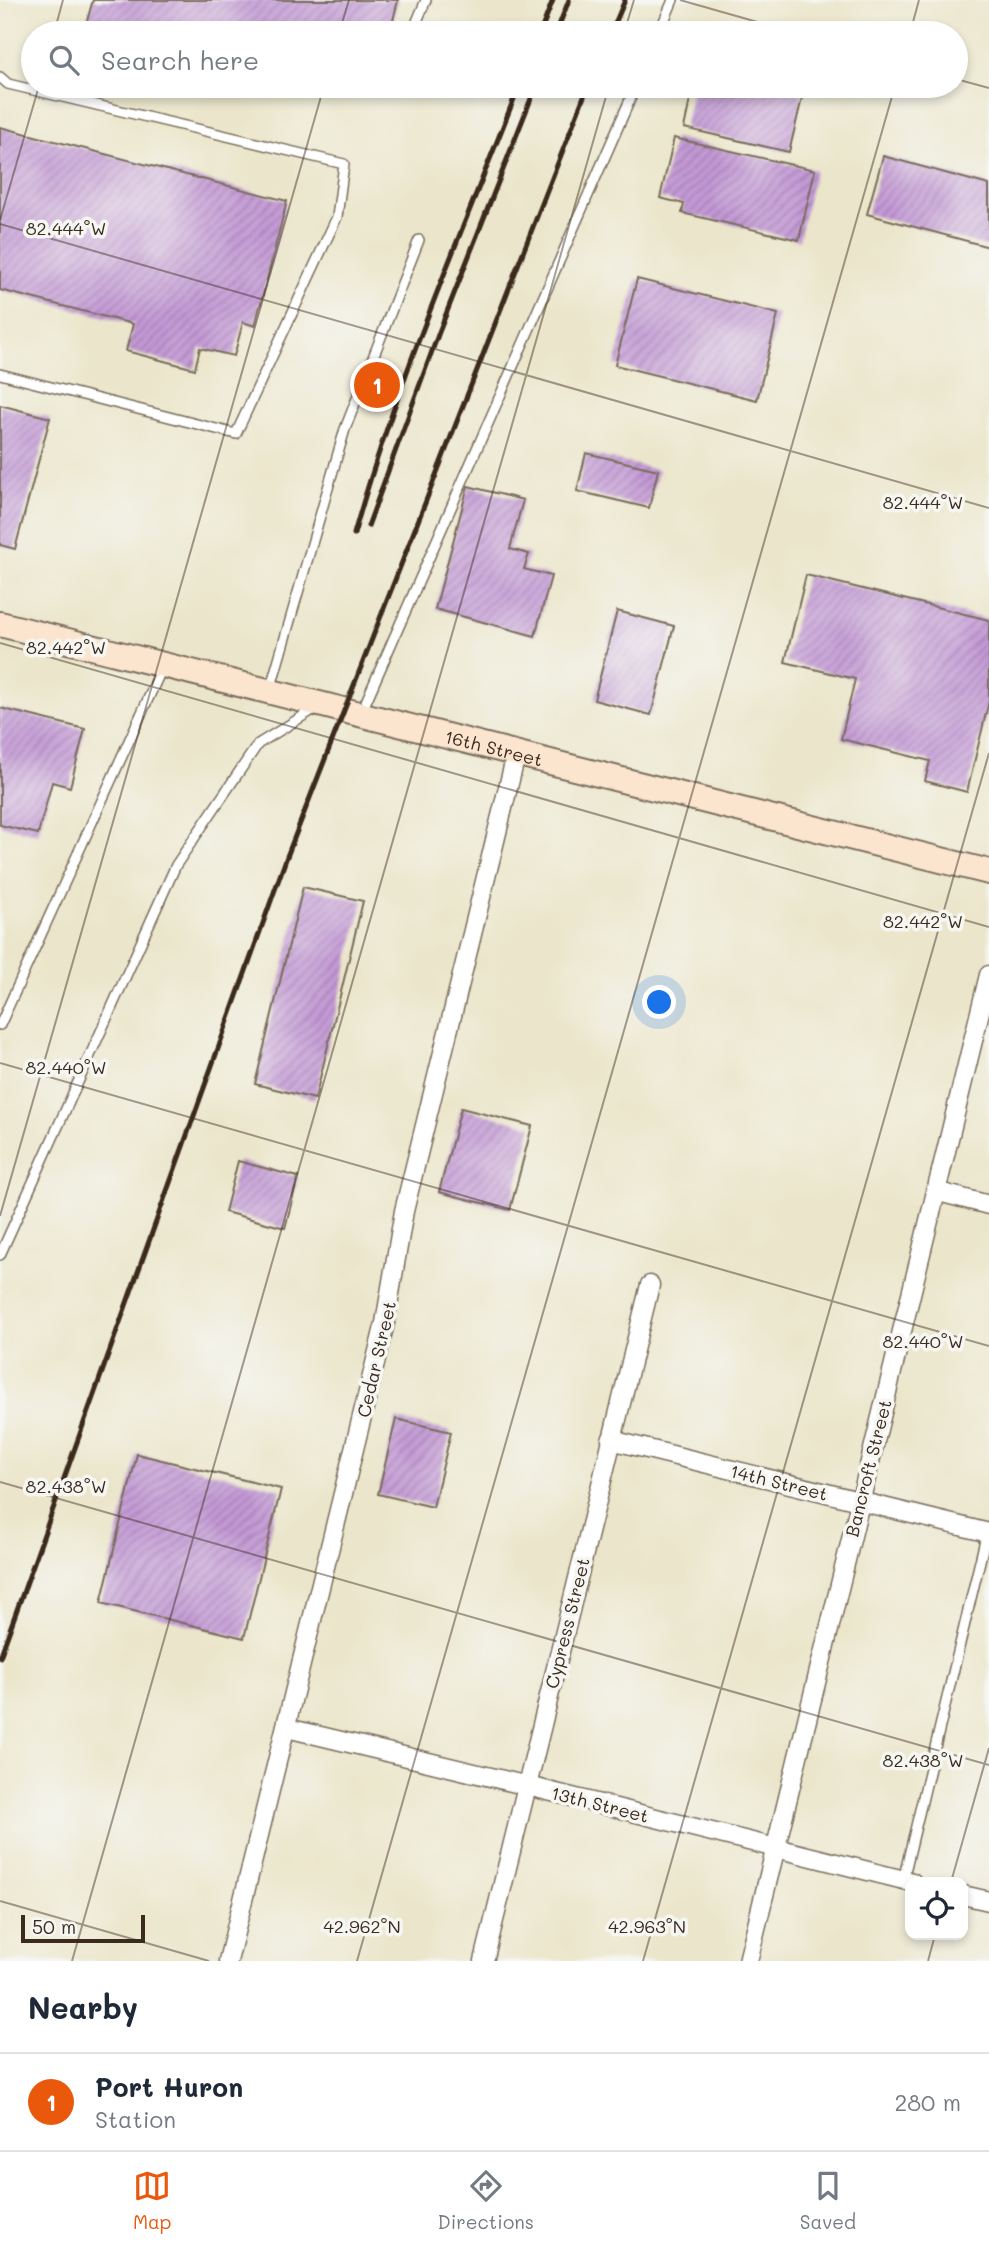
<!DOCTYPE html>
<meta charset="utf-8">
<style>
:root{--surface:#fff;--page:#f6f6f7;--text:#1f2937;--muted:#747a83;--line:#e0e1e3;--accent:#ea580c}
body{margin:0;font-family:Mali,sans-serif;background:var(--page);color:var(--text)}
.controls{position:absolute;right:21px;bottom:21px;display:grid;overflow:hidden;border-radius:14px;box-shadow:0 4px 10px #0003}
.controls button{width:63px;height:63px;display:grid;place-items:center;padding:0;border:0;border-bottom:2px solid var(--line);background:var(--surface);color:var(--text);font:35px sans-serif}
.scale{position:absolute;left:21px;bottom:18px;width:124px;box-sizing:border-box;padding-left:7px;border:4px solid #3b2a1e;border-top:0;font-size:19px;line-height:24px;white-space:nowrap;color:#3b2a1e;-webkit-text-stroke:5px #f6f6f2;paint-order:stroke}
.you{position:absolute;left:660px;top:1003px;width:24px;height:24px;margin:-18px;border:5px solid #fff;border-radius:50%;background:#1a73e8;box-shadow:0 0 0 10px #1a73e833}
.badge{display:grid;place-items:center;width:46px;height:46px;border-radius:50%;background:var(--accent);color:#fff;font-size:23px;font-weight:700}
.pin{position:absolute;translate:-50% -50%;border:4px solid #fff;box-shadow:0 2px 7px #0006}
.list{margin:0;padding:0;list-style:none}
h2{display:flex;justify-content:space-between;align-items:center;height:91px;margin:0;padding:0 28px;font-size:30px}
h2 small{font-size:23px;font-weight:400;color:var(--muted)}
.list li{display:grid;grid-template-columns:46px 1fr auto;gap:21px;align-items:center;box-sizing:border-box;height:98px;padding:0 28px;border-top:2px solid var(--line)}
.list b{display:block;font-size:26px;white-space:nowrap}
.list p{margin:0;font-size:23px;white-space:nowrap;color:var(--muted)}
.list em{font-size:23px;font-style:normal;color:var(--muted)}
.icon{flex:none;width:38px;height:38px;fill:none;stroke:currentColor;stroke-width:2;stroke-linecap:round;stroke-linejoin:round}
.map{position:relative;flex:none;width:989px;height:1961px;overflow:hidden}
.search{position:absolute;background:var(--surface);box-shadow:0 4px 10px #0003;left:21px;right:21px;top:21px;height:77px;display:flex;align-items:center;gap:18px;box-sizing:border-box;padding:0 24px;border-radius:38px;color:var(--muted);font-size:26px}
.sheet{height:189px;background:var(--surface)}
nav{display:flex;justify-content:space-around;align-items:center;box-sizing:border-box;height:98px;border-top:2px solid var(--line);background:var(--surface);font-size:19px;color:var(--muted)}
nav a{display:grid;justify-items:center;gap:4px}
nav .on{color:var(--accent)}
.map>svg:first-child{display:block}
.building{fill:url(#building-hatch)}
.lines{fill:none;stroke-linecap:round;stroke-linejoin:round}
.lane-casing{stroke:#796c5b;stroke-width:12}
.street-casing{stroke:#796c5b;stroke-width:21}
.secondary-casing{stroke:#796c5b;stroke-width:28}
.lane{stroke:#fff;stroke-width:9}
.street{stroke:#fff;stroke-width:18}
.secondary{stroke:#fce5cf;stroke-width:24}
.rail{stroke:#3b2a1e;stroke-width:5}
.ticks{fill:none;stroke:#3b2a1e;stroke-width:2;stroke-opacity:0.45}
.labels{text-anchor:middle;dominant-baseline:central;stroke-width:7;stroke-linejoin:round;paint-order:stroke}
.street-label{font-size:18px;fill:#3b2a1e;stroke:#f6f6f2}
.ticks-label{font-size:18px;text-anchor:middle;fill:#3b2a1e;stroke:#f6f6f2;stroke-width:7;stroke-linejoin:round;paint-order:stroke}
</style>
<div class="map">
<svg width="989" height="1961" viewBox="0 0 989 1961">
<defs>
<pattern id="building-hatch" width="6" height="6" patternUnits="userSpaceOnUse" patternTransform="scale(1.75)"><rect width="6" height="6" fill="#c399d6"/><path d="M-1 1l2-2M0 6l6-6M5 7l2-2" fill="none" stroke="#a07dad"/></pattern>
</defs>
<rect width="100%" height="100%" fill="#f6f6f2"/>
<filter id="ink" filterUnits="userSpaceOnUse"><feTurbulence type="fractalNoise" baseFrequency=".0143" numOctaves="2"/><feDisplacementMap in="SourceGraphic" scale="14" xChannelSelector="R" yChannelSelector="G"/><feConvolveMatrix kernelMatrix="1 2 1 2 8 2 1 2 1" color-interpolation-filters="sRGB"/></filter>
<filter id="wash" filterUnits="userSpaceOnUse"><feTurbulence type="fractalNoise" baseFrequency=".00686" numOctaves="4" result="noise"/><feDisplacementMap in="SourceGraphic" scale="28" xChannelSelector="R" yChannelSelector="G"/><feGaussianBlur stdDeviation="1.57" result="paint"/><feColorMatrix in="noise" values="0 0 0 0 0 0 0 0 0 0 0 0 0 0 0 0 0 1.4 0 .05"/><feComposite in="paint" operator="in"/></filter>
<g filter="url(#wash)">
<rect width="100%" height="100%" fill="#ebe6cb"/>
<g id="blocks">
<!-- building -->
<path class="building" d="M93,0H398L390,33H345L325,29L324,33H106L85,28Z
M693,86H767L803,94L789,152L684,128Z
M0,127L287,201L255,326L243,322L234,356L200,348L195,369L126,351L133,324L0,290Z
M674,138L815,170L799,240L682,213L684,204L660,198Z
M883,156L989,185V247L867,214Z
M637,279L778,314L757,400L615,365Z
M0,405L50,418L15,549L0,545Z
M586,453L658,470L649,508L577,491Z
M468,486L523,500L510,549L529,554L524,569L551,576L535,636L435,609Z
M806,575L989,620V701L967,792L925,781L930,761L841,739L855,679L785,662Z
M617,611L674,626L651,715L594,700Z
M0,708L85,729L70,787L52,782L38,834L0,825Z
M303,887L363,901L315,1099L255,1084Z
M461,1108L532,1126L510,1210L439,1192Z
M238,1161L298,1177L285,1228L225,1212Z
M396,1419L451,1432L433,1507L378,1494Z
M137,1454L281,1489L244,1638L101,1603Z"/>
</g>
</g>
<g filter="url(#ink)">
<use href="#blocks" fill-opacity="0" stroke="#796c5b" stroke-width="2"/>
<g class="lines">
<!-- lane casing -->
<g class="lane-casing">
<path id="lane" d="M412,33L426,0
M659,33L673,0
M0,77L8,84L344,164L337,217L236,434L0,374
M370,86L384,89L385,86
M270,690L345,429L419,240
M361,713L636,86
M0,1025L163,666
M0,1255L176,865L258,744L316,708
M903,1880L987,1532"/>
</g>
<!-- street casing -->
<g class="street-casing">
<path id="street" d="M935,1191L989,1205
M611,1440L989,1533
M287,1728L528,1786L912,1882
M963,1895L989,1901
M228,1961L385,1323L404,1211L516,755
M484,1961L650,1285
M748,1961L989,975"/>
</g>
<!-- secondary casing -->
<g class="secondary-casing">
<g id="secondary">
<path id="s1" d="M0,624L989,872"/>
</g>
</g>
<!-- lane -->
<use href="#lane" class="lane"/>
<!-- street -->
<use href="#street" class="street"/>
<!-- secondary -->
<use href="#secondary" class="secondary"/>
<!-- rail -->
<path class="rail" d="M540,33L553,0
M556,33L569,0
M611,33L625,0
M368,526L439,332L536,86
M354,534C397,381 461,234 519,86
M0,1657L286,859L588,86"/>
</g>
</g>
<!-- ticks -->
<path class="ticks" d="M680,0L796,33M54,33L63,0M339,33L349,0M624,33L634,0M910,33L919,0M956,79L989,88M0,220L39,86M0,224L989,508M0,643L989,927M0,1063L989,1346M0,1216L324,86M0,1482L989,1765M951,1882L989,1748M0,1901L209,1961M72,1961L609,86M357,1961L895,86M643,1961L989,753M928,1961L935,1935"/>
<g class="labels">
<!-- street labels -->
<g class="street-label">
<text stroke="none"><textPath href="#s1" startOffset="509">16th Street</textPath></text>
<text transform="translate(376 1359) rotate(-77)">Cedar Street</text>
<text transform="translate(868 1468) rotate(-76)">Bancroft Street</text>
<text transform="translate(779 1482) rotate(14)">14th Street</text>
<text transform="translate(567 1623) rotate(-76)">Cypress Street</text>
<text transform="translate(600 1804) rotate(14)">13th Street</text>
</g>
</g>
<g class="ticks-label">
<text x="66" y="235">82.444°W</text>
<text x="923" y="509">82.444°W</text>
<text x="66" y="654">82.442°W</text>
<text x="923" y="928">82.442°W</text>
<text x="66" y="1074">82.440°W</text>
<text x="923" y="1348">82.440°W</text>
<text x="66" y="1493">82.438°W</text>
<text x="923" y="1767">82.438°W</text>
<text x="362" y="1933">42.962°N</text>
<text x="647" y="1933">42.963°N</text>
</g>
</svg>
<div class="controls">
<button><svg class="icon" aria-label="locate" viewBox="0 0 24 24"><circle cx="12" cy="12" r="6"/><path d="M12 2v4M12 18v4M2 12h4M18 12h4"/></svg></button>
</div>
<div class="scale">50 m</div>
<div class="you"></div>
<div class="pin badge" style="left:377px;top:385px">1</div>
<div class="search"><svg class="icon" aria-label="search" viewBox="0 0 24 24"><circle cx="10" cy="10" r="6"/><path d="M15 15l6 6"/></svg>Search here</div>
</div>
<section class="sheet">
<h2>Nearby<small></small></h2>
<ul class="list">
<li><span class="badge">1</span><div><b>Port Huron</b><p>Station</p></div><em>280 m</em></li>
</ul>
</section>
<nav>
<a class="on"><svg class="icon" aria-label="map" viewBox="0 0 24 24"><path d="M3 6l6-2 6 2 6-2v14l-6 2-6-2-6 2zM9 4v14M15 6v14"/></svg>Map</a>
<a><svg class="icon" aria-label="directions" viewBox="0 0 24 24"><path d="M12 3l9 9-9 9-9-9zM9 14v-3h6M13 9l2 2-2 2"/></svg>Directions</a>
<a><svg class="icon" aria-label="saved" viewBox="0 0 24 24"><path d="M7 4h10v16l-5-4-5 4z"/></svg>Saved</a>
</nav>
